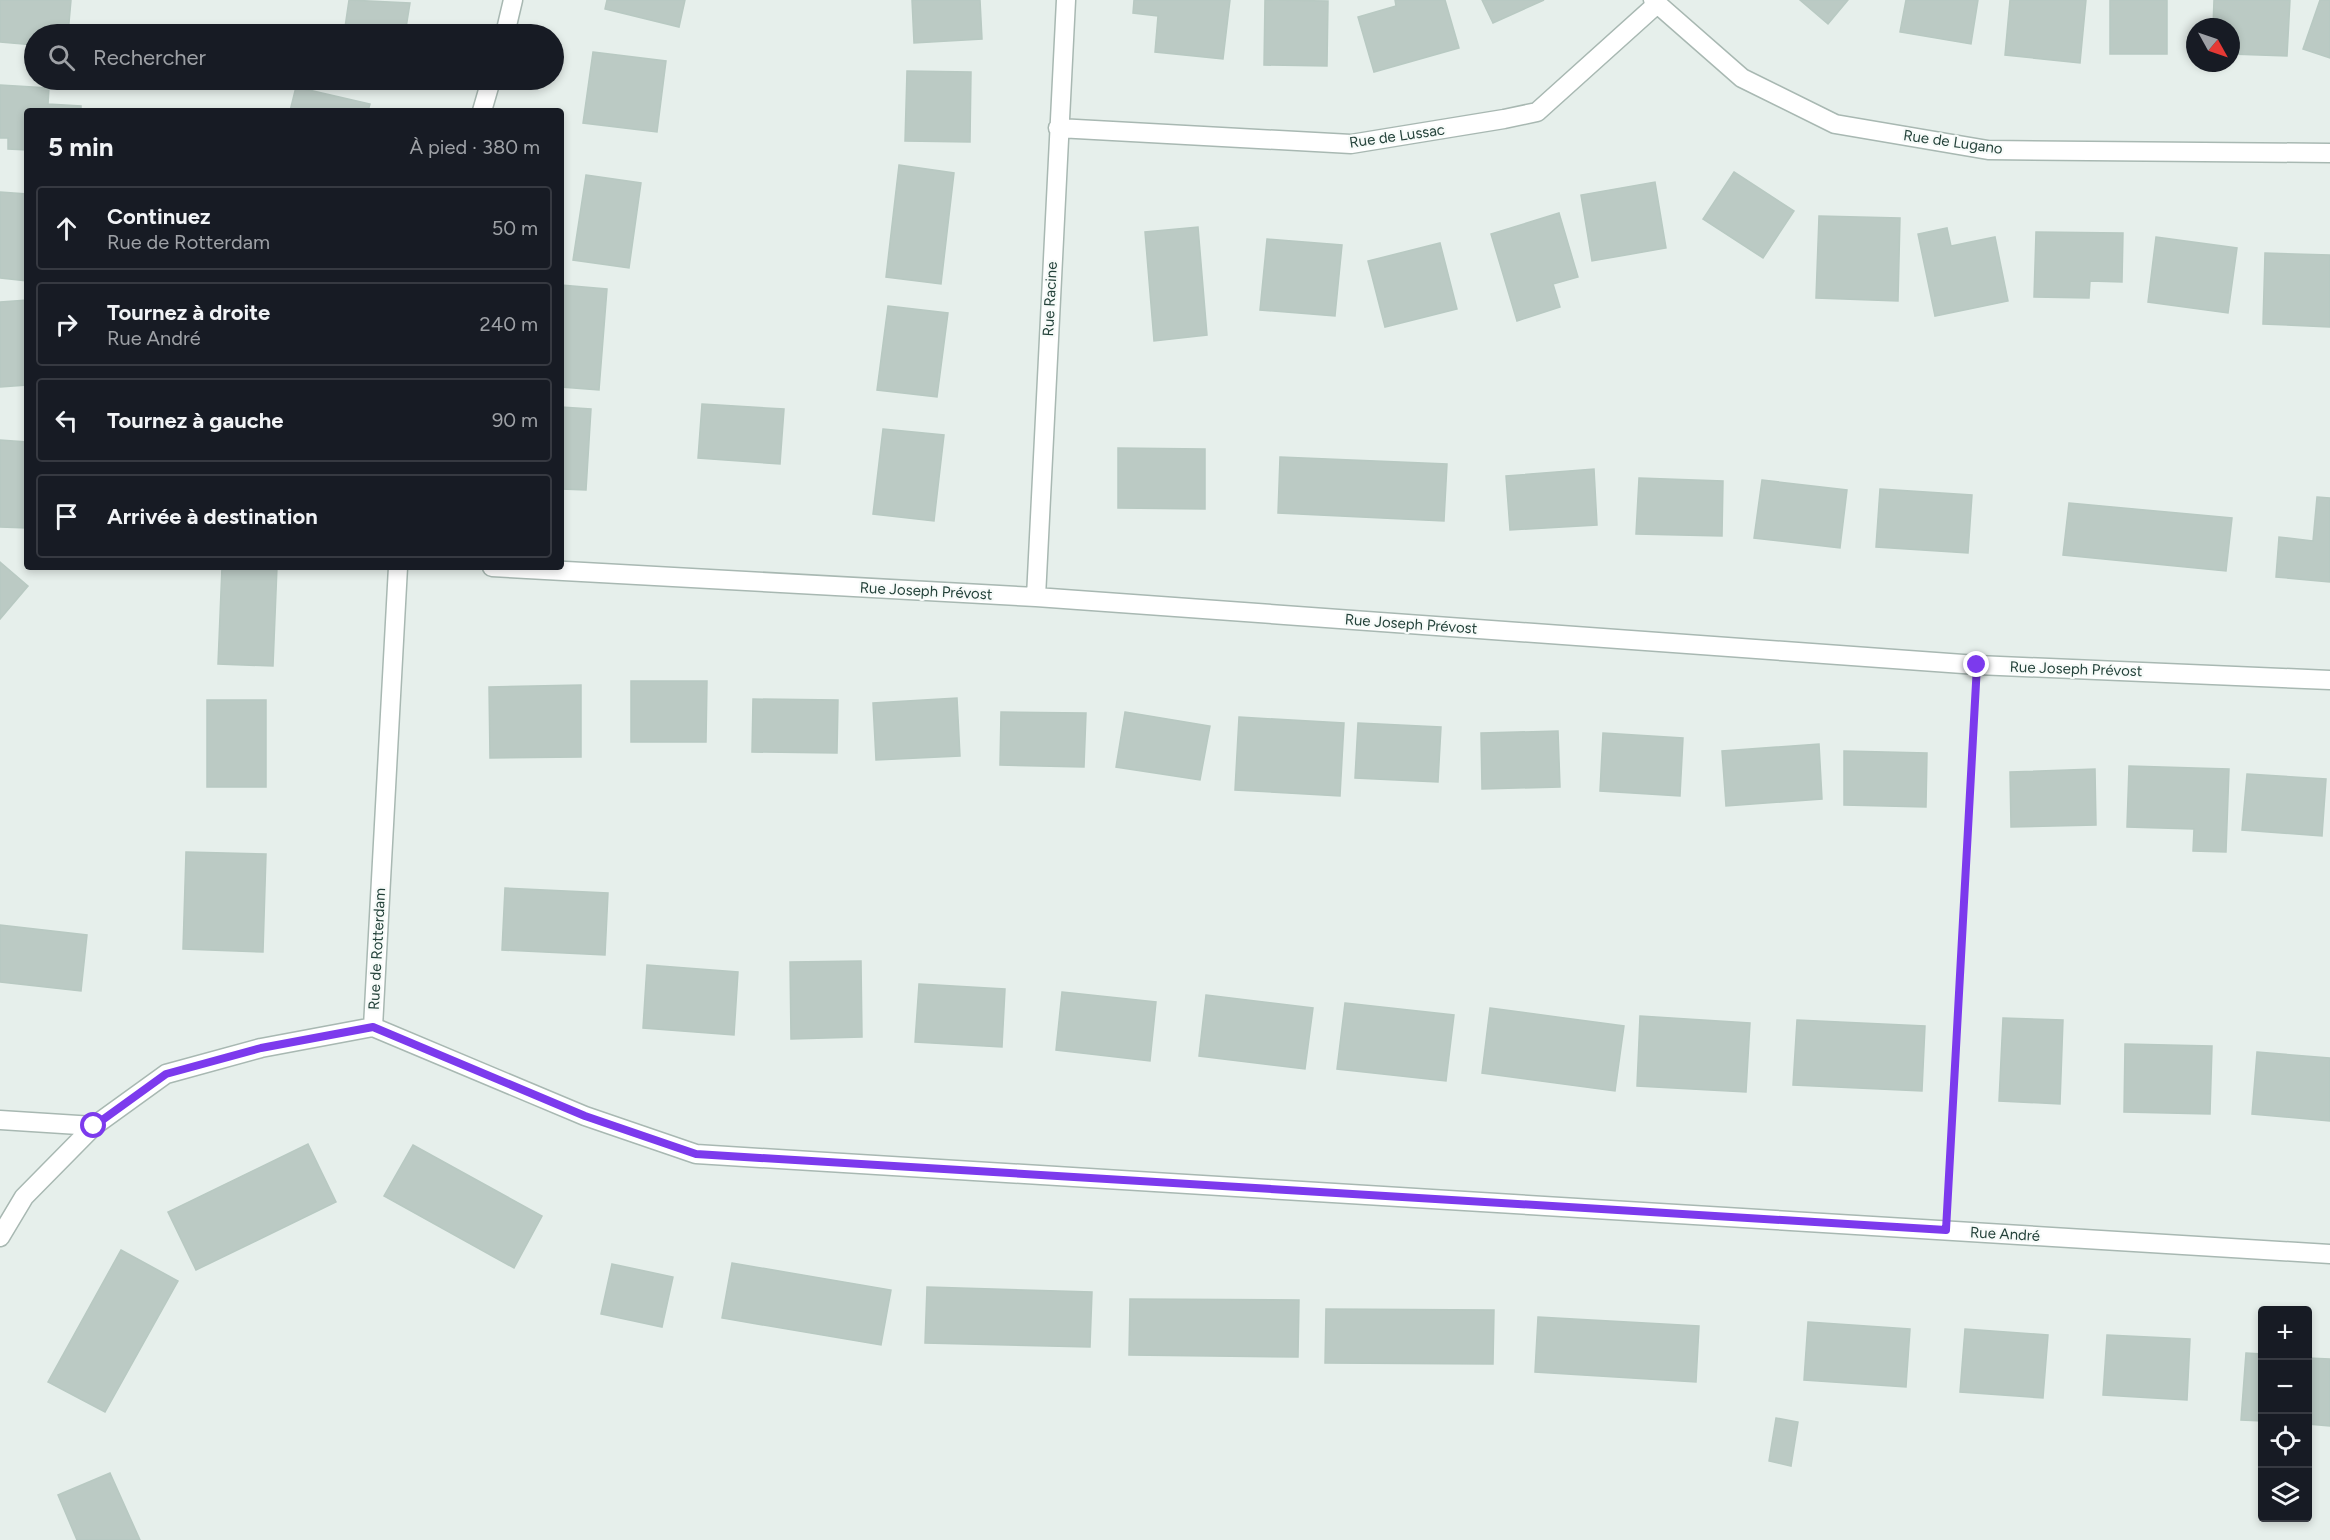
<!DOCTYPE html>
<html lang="fr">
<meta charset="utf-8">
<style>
:root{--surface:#171b24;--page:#20242c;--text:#f1f3f6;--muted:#9ea1a6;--line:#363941}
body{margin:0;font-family:Figtree,sans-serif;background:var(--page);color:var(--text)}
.controls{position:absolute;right:18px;bottom:18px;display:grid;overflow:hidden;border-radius:6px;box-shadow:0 3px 9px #0003}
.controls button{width:54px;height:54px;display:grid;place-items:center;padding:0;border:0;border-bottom:2px solid var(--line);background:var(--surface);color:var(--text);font:30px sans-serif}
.compass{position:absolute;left:2186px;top:18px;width:54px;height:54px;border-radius:50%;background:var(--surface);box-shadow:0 3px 9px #0003;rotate:130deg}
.stop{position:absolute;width:18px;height:18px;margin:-14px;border:4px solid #7c3aed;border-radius:50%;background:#fff}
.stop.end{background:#7c3aed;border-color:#fff;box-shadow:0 2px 6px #0008}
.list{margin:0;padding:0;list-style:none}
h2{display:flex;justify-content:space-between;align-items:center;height:78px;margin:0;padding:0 24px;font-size:26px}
h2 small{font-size:20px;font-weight:400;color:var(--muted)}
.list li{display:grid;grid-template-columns:39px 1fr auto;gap:18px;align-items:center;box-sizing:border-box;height:84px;margin:0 12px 12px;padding:0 12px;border:2px solid var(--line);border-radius:6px}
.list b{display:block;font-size:22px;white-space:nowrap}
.list p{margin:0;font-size:20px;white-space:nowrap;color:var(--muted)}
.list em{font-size:20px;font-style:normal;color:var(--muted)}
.icon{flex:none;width:33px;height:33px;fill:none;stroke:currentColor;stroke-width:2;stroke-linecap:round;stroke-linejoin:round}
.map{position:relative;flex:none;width:2330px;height:1540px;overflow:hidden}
.search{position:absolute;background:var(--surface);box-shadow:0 3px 9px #0003;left:24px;top:24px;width:540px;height:66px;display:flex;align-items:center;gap:15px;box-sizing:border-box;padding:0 21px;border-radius:33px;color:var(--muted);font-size:22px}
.panel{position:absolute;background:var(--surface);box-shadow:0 3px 9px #0003;left:24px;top:108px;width:540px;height:462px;border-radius:6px}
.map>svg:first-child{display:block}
.building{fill:#bbcac4;stroke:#b8c9c2;stroke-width:1.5}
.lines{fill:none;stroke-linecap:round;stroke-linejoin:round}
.street-casing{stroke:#a8b8b2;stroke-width:21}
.path{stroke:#86b3a5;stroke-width:4;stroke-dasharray:3 4.5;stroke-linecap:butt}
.street{stroke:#fff;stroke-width:18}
.route{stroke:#7c3aed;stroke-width:8}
.labels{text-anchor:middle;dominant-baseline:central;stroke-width:4.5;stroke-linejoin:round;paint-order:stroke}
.street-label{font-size:15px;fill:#24423a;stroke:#f7fbf9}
</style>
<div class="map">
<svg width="2330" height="1540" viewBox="0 0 2330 1540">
<rect width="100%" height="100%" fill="#e6efeb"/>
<!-- building -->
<path class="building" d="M0,0H71L68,34H34V45L0,42Z
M349,0L410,3L405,34H344Z
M607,0H685L679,27L605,9Z
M912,0H980L982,39L914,43Z
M1134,0H1230L1223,59L1155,52L1158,16L1133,13Z
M1265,0L1328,1L1327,66L1264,65Z
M1395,0H1445L1459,48L1374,72L1358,17L1396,6Z
M1482,0H1544L1493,23Z
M1800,0H1848L1828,24Z
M1906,0H1978L1971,44L1900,32Z
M2010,0H2086L2080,63L2005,55Z
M2110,0H2167V54H2110Z
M2214,0H2290L2287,56L2231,54V27H2213Z
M2320,0H2330V58L2303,49Z
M593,52L666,61L657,132L583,123Z
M907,71L971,72L970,142L905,141Z
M0,85L49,88L48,104L81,106V111H27V150L8,149V138H0Z
M296,87L370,104L368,111H290Z
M899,165L954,173L941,284L886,277Z
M1734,172L1794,211L1763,258L1703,219Z
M586,175L641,183L629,268L573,260Z
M1655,182L1666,248L1592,261L1581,195Z
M0,192L27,194V281L0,278Z
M1559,213L1578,277L1553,284L1560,307L1517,321L1491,234Z
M1819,216L1900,218L1898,301L1816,298Z
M1198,227L1207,335L1154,341L1145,232Z
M1947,228L1951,246L1995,237L2008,301L1935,316L1918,234Z
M2036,232L2123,233L2122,282L2090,281L2089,298L2034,297Z
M2156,237L2237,248L2228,313L2148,302Z
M1267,239L1342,245L1335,316L1260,310Z
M1440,243L1457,309L1385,327L1368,261Z
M2265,253L2330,255V327L2263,324Z
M561,285L607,289L599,390L561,387Z
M27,300V385L0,387V302Z
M888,306L948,313L937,397L877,390Z
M702,404L784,409L780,464L698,458Z
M561,407L591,409L586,490L561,489Z
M883,429L944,435L934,521L873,514Z
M0,440L27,442V528L0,527Z
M1118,448L1205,449V509L1118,508Z
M1280,457L1447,464L1444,521L1278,513Z
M1594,469L1597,525L1510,530L1506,476Z
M1639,478L1723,481L1722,536L1636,534Z
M1762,480L1847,490L1840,548L1754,538Z
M1880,489L1972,495L1968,553L1876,547Z
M2317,497L2330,498V582L2276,577L2279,537L2313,541Z
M2069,503L2232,518L2226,571L2063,555Z
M0,562L28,586L0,619Z
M222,567H277L273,666L218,664Z
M631,681H707L706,742H631Z
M581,685V757L490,758L489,687Z
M957,698L960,756L876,760L873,703Z
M753,699L838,700L837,753L752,752Z
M207,700H266V787H207Z
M1001,712L1086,713L1084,767L1000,765Z
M1125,712L1210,726L1200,780L1116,767Z
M1239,717L1344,723L1340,796L1235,790Z
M1358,723L1441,727L1438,782L1355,778Z
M1558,731L1560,787L1482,789L1481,733Z
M1603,733L1683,738L1680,796L1600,791Z
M1819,744L1822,799L1726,806L1722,751Z
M1844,751L1927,753L1926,807L1844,805Z
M2129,766L2229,769L2226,852L2193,851L2194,829L2127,827Z
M2095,769L2096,825L2011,827L2010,772Z
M2247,774L2326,779L2322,836L2242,830Z
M186,852L266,854L263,952L183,949Z
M505,888L608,893L605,955L502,950Z
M0,925L87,935L81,991L0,982Z
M861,961L862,1037L791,1039L790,962Z
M647,965L738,972L734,1035L643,1028Z
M919,984L1005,989L1002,1047L915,1042Z
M1062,992L1156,1002L1150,1061L1056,1050Z
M1206,995L1313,1008L1305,1069L1199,1056Z
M1345,1003L1454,1015L1446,1081L1337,1069Z
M1490,1008L1624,1026L1615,1091L1482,1073Z
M1640,1016L1750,1023L1746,1092L1637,1086Z
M2003,1018L2063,1020L2060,1104L1999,1101Z
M1797,1020L1925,1026L1922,1091L1793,1085Z
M2125,1044L2212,1046L2210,1114L2124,1112Z
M2257,1052L2330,1058V1121L2252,1114Z
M308,1144L336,1202L196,1270L168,1212Z
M413,1145L542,1216L514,1268L384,1196Z
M121,1250L178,1281L105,1412L48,1382Z
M732,1263L891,1290L881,1345L722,1318Z
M612,1264L673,1277L662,1327L601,1314Z
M927,1287L1092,1292L1090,1347L925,1343Z
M1130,1299L1299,1300L1298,1357L1129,1355Z
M1326,1309L1494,1310L1493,1364L1325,1363Z
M1538,1317L1699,1326L1696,1382L1535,1372Z
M1808,1322L1910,1329L1906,1387L1804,1380Z
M1965,1329L2048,1335L2043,1398L1960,1392Z
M2107,1335L2190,1339L2187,1400L2103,1395Z
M2246,1353L2262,1354V1421L2241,1420Z
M2308,1358L2330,1359V1426L2308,1424Z
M1776,1418L1798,1422L1791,1466L1769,1461Z
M110,1473L140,1540H77L58,1495Z"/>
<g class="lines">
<!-- street casing -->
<g class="street-casing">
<path id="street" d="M1653,0L1742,78L1835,124L1988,150L2330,153
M505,34L513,0
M482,111L491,80
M1058,128L1351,144L1504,119L1537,112L1657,4
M492,567L1036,597L1977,665L2330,680
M1036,597L1066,0
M373,1027L585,1116L696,1154L2330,1254
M373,1027L398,567
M0,1120L94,1126
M0,1237L24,1197L94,1126L166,1074L261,1048L373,1027"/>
</g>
<!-- path -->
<path class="path" d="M1948,1200L1975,698"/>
<!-- street -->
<use href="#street" class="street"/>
</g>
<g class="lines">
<!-- route -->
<path class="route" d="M94,1126L166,1074L261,1048L373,1027L585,1116L696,1154L1946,1230L1977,665"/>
</g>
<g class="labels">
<!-- street labels -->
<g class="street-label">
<text transform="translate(1397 136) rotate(-8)">Rue de Lussac</text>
<text transform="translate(1953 142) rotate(8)">Rue de Lugano</text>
<text transform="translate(1050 299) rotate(-87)">Rue Racine</text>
<text transform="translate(926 591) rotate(3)">Rue Joseph Prévost</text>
<text transform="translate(1411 624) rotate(4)">Rue Joseph Prévost</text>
<text transform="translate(2076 669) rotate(2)">Rue Joseph Prévost</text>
<text transform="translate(377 949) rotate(-87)">Rue de Rotterdam</text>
<text transform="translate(2005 1234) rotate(3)">Rue André</text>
</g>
</g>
</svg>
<div class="controls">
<button>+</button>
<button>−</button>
<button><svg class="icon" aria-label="locate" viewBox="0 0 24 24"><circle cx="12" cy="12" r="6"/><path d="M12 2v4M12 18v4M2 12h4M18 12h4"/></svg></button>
<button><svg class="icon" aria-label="layers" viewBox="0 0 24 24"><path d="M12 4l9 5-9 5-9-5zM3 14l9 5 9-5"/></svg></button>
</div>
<svg class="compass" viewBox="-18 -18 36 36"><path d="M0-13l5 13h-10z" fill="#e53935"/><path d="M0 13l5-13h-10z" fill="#9ea1a6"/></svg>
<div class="stop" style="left:94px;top:1126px"></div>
<div class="stop end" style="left:1977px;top:665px"></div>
<div class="search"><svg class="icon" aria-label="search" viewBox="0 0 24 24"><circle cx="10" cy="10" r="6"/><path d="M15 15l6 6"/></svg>Rechercher</div>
<section class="panel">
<h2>5 min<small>À pied · 380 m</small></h2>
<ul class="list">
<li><svg class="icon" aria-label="ahead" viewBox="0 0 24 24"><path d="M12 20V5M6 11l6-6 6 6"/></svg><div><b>Continuez</b><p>Rue de Rotterdam</p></div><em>50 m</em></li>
<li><svg class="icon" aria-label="right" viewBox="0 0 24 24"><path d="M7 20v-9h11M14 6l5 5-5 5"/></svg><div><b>Tournez à droite</b><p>Rue André</p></div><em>240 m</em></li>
<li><svg class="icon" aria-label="left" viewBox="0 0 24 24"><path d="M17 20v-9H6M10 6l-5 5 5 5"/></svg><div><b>Tournez à gauche</b></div><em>90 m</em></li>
<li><svg class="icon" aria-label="arrive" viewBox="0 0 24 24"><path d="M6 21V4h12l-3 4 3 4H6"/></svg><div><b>Arrivée à destination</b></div></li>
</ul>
</section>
</div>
